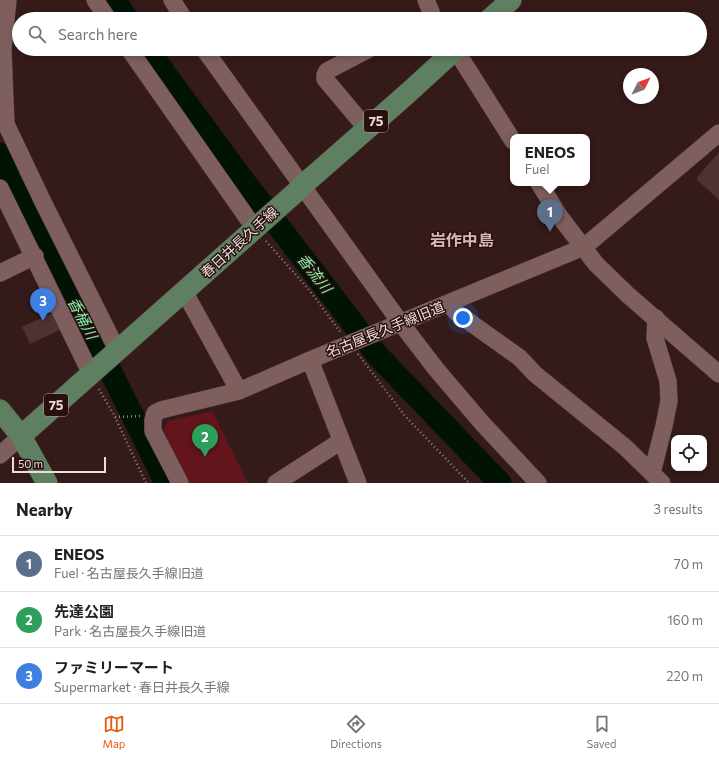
<!DOCTYPE html>
<meta charset="utf-8">
<style>
:root{--surface:#fff;--page:#f6f6f6;--text:#202124;--muted:#757577;--line:#e0e0e0;--accent:#ea580c}
body{margin:0;font-family:Commissioner,"Noto Sans JP",sans-serif;background:var(--page);color:var(--text)}
.controls{position:absolute;right:12px;bottom:12px;display:grid;overflow:hidden;border-radius:8px;box-shadow:0 2px 6px #0003}
.controls button{width:36px;height:36px;display:grid;place-items:center;padding:0;border:0;border-bottom:1px solid var(--line);background:var(--surface);color:var(--text);font:20px sans-serif}
.compass{position:absolute;left:623px;top:68px;width:36px;height:36px;border-radius:50%;background:var(--surface);box-shadow:0 2px 6px #0003;rotate:48deg}
.scale{position:absolute;left:12px;bottom:10px;width:94px;box-sizing:border-box;padding-left:4px;border:2px solid #eedbda;border-top:0;font-size:11px;line-height:14px;white-space:nowrap;color:#eedbda;-webkit-text-stroke:3px #291010;paint-order:stroke}
.you{position:absolute;left:463px;top:318px;width:14px;height:14px;margin:-10px;border:3px solid #fff;border-radius:50%;background:#1a73e8;box-shadow:0 0 0 6px #1a73e833}
.badge{display:grid;place-items:center;width:26px;height:26px;border-radius:50%;background:var(--accent);color:#fff;font-size:13px;font-weight:700}
.pin{position:absolute;translate:-50% -33px;filter:drop-shadow(0 1px 2px #0008)}
.pin::after{content:'';position:absolute;top:21px;width:14px;height:12px;background:inherit;clip-path:polygon(0 0,100% 0,50% 100%)}
.popup{position:absolute;left:510px;top:134px;width:80px;height:52px;box-sizing:border-box;display:grid;place-content:center;border-radius:8px;background:var(--surface);filter:drop-shadow(0 1px 3px #0005);font-size:13px;white-space:nowrap;color:var(--muted)}
.popup b{font-size:15px;color:var(--text)}
.popup::after{content:'';position:absolute;left:50%;top:100%;margin-left:-8px;border:8px solid transparent;border-top-color:var(--surface)}
.list{margin:0;padding:0;list-style:none}
h2{display:flex;justify-content:space-between;align-items:center;height:52px;margin:0;padding:0 16px;font-size:17px}
h2 small{font-size:13px;font-weight:400;color:var(--muted)}
.list li{display:grid;grid-template-columns:26px 1fr auto;gap:12px;align-items:center;box-sizing:border-box;height:56px;padding:0 16px;border-top:1px solid var(--line)}
.list b{display:block;font-size:15px;white-space:nowrap}
.list p{margin:0;font-size:13px;white-space:nowrap;color:var(--muted)}
.list em{font-size:13px;font-style:normal;color:var(--muted)}
.icon{flex:none;width:22px;height:22px;fill:none;stroke:currentColor;stroke-width:2;stroke-linecap:round;stroke-linejoin:round}
.map{position:relative;flex:none;width:719px;height:483px;overflow:hidden}
.search{position:absolute;background:var(--surface);box-shadow:0 2px 6px #0003;left:12px;right:12px;top:12px;height:44px;display:flex;align-items:center;gap:10px;box-sizing:border-box;padding:0 14px;border-radius:22px;color:var(--muted);font-size:15px}
.sheet{height:220px;background:var(--surface)}
nav{display:flex;justify-content:space-around;align-items:center;box-sizing:border-box;height:56px;border-top:1px solid var(--line);background:var(--surface);font-size:11px;color:var(--muted)}
nav a{display:grid;justify-items:center;gap:2px}
nav .on{color:var(--accent)}
.map>svg:first-child{display:block}
.green{fill:#63151b}
.lines{fill:none;stroke-linecap:round;stroke-linejoin:round}
.river{stroke:#001304;stroke-width:23}
.building{fill:#4e3130}
.minor-casing{stroke:#4d3838;stroke-width:18}
.major-casing{stroke:#4d3838;stroke-width:22}
.path{stroke:#96807f;stroke-width:2.5;stroke-dasharray:1 3;stroke-linecap:butt}
.minor{stroke:#7f5f5e;stroke-width:17}
.major{stroke:#5e7f60;stroke-width:21}
.labels{text-anchor:middle;dominant-baseline:central;stroke-width:3;stroke-linejoin:round;paint-order:stroke}
.shield{fill:#291010;stroke:#b39e9d;stroke-width:1}
.shield-label{font-size:13px;font-weight:bold;fill:#eedbda}
.street-label{font-size:14px;fill:#eedbda;stroke:#291010}
.water-label{font-size:15px;font-style:italic;fill:#7ff5a7;stroke:#291010}
.quarter-label{font-size:16px;font-weight:bold;fill:#d9b5b3;stroke:#291010}
</style>
<div class="map">
<svg width="719" height="483" viewBox="0 0 719 483">
<rect width="100%" height="100%" fill="#341a19"/>
<!-- green -->
<path class="green" d="M212,411L248,483H188L163,430L168,421Z"/>
<g class="lines">
<!-- river -->
<path class="river" d="M115,0L127,19
M147,49L240,176L378,356L500,483
M0,154L9,180L32,222L95,340L166,483"/>
</g>
<!-- building -->
<path class="building" d="M719,152V200L697,180L698,176Z
M52,313L60,330L30,344L22,327Z"/>
<g class="lines">
<!-- minor casing -->
<g class="minor-casing">
<path id="minor" d="M8,0L3,49L6,124L43,202L117,350
M95,0L108,19
M172,0L184,19
M426,0L434,19
M129,49L255,229
M204,49L400,322L436,369L482,423L538,483
M455,49L513,141
M367,129L325,79V75L327,71L369,49
M539,183L560,217L596,264L628,295L719,374
M0,188L91,374
M0,273L35,256
M184,291L239,391L310,360L584,247L719,133
M448,303L457,313L520,358L535,374L625,447L662,483
M310,360L358,483
M0,455L21,436
M652,473L664,426L669,401L668,381L655,338L656,318
M180,483L153,431V420L155,413L161,410L239,391
M276,483L341,441"/>
</g>
<!-- major casing -->
<g class="major-casing">
<path id="major" d="M490,19L511,0
M0,410L21,436L47,483
M21,436L296,192L303,185L408,93L456,49"/>
</g>
<!-- path -->
<path class="path" d="M266,241L310,291L341,333
M358,354L405,416L469,483
M99,389L115,417L146,483
M115,417L141,416"/>
<!-- minor -->
<use href="#minor" class="minor"/>
<!-- major -->
<use href="#major" class="major"/>
</g>
<g class="labels">
<!-- shield labels -->
<g class="shield">
<rect x="364" y="110" width="24" height="22" rx="3"/>
<rect x="44" y="394" width="24" height="22" rx="3"/>
</g>
<g class="shield-label">
<text x="376" y="121">75</text>
<text x="56" y="405">75</text>
</g>
<!-- street labels -->
<g class="street-label">
<text transform="translate(239 242) rotate(-42)">春日井長久手線</text>
<text transform="translate(385 329) rotate(-22)">名古屋長久手線旧道</text>
</g>
<!-- water labels -->
<g class="water-label">
<text transform="translate(315 273) rotate(52)">香流川</text>
<text transform="translate(83 318) rotate(62)">香桶川</text>
</g>
<!-- quarter labels -->
<g class="quarter-label">
<text x="462" y="239">岩作中島</text>
</g>
</g>
</svg>
<div class="controls">
<button><svg class="icon" aria-label="locate" viewBox="0 0 24 24"><circle cx="12" cy="12" r="6"/><path d="M12 2v4M12 18v4M2 12h4M18 12h4"/></svg></button>
</div>
<svg class="compass" viewBox="-18 -18 36 36"><path d="M0-13l5 13h-10z" fill="#e53935"/><path d="M0 13l5-13h-10z" fill="#757577"/></svg>
<div class="scale">50 m</div>
<div class="you"></div>
<div class="pin badge" style="left:550px;top:232px;background:#5c6f8a">1</div>
<div class="popup"><b>ENEOS</b>Fuel</div>
<div class="pin badge" style="left:205px;top:457px;background:#2e9e5b">2</div>
<div class="pin badge" style="left:43px;top:321px;background:#3f7fe0">3</div>
<div class="search"><svg class="icon" aria-label="search" viewBox="0 0 24 24"><circle cx="10" cy="10" r="6"/><path d="M15 15l6 6"/></svg>Search here</div>
</div>
<section class="sheet">
<h2>Nearby<small>3 results</small></h2>
<ul class="list">
<li><span class="badge" style="background:#5c6f8a">1</span><div><b>ENEOS</b><p>Fuel · 名古屋長久手線旧道</p></div><em>70 m</em></li>
<li><span class="badge" style="background:#2e9e5b">2</span><div><b>先達公園</b><p>Park · 名古屋長久手線旧道</p></div><em>160 m</em></li>
<li><span class="badge" style="background:#3f7fe0">3</span><div><b>ファミリーマート</b><p>Supermarket · 春日井長久手線</p></div><em>220 m</em></li>
</ul>
</section>
<nav>
<a class="on"><svg class="icon" aria-label="map" viewBox="0 0 24 24"><path d="M3 6l6-2 6 2 6-2v14l-6 2-6-2-6 2zM9 4v14M15 6v14"/></svg>Map</a>
<a><svg class="icon" aria-label="directions" viewBox="0 0 24 24"><path d="M12 3l9 9-9 9-9-9zM9 14v-3h6M13 9l2 2-2 2"/></svg>Directions</a>
<a><svg class="icon" aria-label="saved" viewBox="0 0 24 24"><path d="M7 4h10v16l-5-4-5 4z"/></svg>Saved</a>
</nav>
